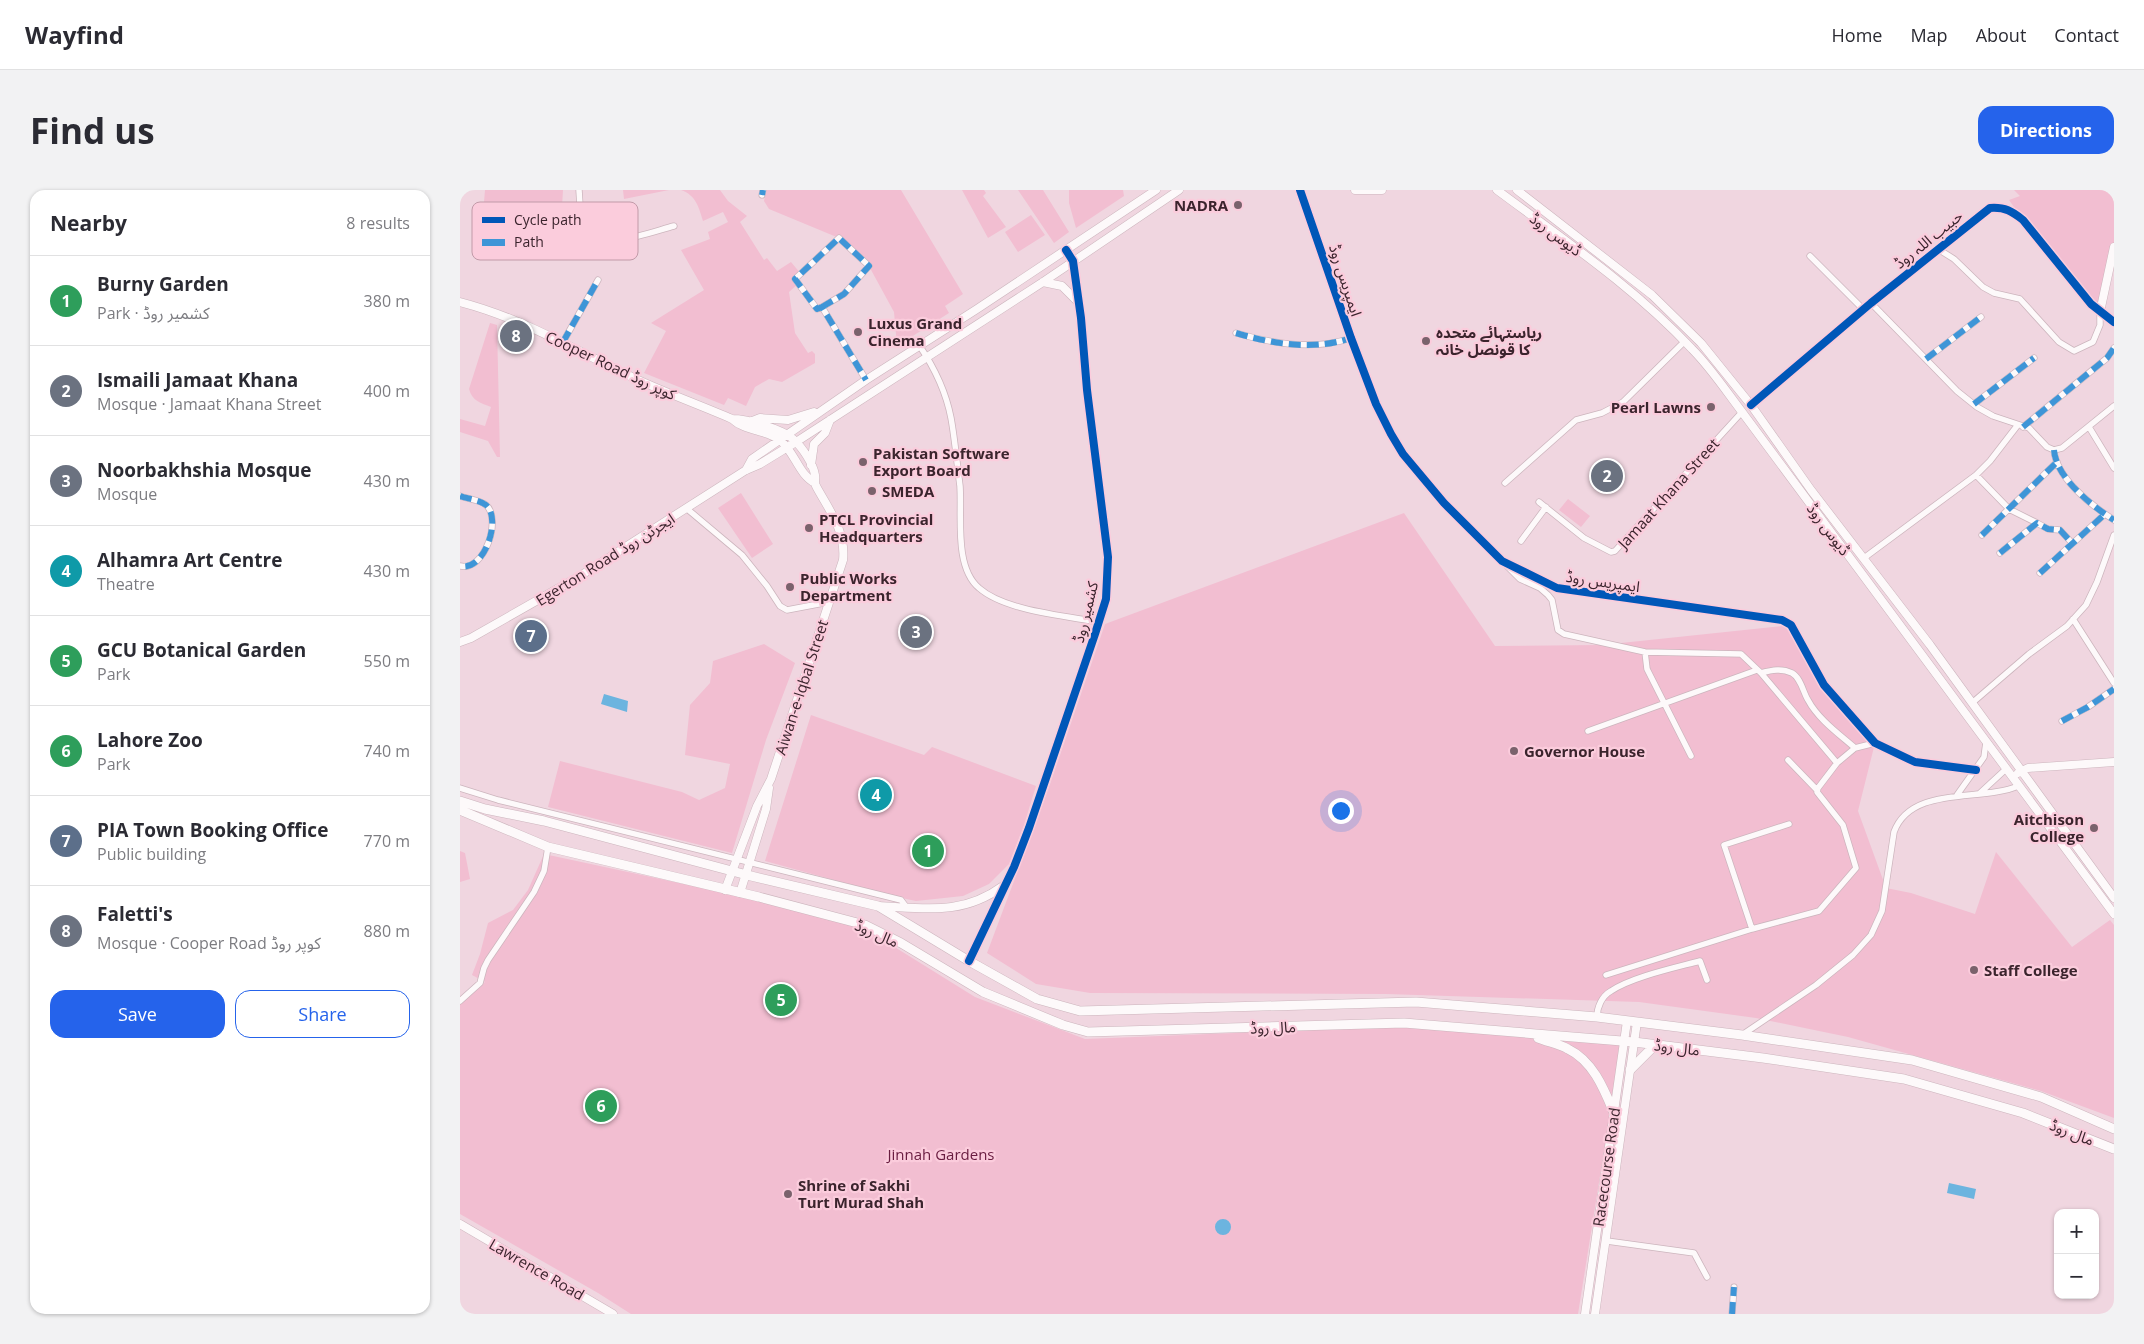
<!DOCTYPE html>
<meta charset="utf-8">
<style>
:root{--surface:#fff;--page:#f2f2f3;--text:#2b2b33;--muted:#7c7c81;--line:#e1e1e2;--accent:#2563eb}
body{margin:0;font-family:"Open Sans","Noto Sans Arabic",sans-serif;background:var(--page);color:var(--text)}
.controls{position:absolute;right:15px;bottom:15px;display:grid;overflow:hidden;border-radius:10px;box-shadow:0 1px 4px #0004}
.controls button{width:45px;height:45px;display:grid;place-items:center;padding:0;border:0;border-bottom:1px solid var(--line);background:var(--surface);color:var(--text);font:25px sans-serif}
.you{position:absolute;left:880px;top:620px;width:18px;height:18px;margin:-12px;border:4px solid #fff;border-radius:50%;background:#1a73e8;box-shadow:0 0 0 8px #1a73e833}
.badge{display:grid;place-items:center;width:32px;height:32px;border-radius:50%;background:var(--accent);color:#fff;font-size:16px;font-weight:700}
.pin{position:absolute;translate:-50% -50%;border:2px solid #fff;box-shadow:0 1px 5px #0006}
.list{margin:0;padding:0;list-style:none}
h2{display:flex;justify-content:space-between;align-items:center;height:65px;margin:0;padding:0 20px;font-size:21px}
h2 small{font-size:16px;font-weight:400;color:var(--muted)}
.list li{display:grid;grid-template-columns:32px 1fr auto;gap:15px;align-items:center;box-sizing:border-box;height:90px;padding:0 20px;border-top:1px solid var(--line)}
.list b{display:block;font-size:19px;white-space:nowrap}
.list p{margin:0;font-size:16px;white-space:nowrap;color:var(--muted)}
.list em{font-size:16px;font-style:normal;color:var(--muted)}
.actions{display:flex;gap:10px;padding:15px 20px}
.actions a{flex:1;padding:11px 0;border:1px solid var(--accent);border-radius:15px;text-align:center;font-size:18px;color:var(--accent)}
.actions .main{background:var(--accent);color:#fff}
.map{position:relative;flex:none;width:1654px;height:1124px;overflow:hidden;border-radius:15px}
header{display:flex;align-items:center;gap:30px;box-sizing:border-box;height:70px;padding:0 25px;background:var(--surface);border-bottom:1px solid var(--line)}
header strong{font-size:24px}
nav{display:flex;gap:28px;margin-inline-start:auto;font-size:18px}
.intro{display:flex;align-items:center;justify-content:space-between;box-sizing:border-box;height:120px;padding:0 30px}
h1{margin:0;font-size:35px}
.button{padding:12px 22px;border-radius:15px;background:var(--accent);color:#fff;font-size:18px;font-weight:700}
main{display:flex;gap:30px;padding:0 30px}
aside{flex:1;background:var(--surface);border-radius:15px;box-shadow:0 1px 4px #0004}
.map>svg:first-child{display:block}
.green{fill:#f2bed1}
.water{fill:#6cb4df}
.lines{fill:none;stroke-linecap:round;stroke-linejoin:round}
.street-casing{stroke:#ccb5bd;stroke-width:7}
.secondary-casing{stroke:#ccb5bd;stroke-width:9}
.primary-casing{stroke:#ccb5bd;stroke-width:10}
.street{stroke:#fdf9fa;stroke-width:5.5}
.secondary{stroke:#fdf9fa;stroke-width:8}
.primary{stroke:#fdf9fa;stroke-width:9}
.quiet{stroke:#3e95d7;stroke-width:6;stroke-dasharray:12 6;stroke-linecap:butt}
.cycleway-casing{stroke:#fbccdc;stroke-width:11}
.cycleway{stroke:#0057b8;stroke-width:8}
.poi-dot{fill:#7a626c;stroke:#fbccdc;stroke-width:2}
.labels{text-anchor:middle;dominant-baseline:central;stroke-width:4.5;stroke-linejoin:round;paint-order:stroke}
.poi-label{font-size:15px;font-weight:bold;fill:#3b242d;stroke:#fbccdc;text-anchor:start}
.street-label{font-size:15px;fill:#3b242d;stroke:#fbccdc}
.park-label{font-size:15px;fill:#691c40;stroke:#fbccdc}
.key{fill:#fbccdc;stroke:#c19aa8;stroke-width:1}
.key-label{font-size:14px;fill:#3b242d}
</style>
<header>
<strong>Wayfind</strong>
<nav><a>Home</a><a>Map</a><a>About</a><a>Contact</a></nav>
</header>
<div class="intro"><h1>Find us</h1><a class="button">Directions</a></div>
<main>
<aside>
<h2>Nearby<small>8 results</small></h2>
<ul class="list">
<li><span class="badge" style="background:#2e9e5b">1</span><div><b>Burny Garden</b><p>Park · کشمیر روڈ</p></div><em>380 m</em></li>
<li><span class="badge" style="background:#6b7280">2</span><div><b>Ismaili Jamaat Khana</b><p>Mosque · Jamaat Khana Street</p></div><em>400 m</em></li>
<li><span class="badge" style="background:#6b7280">3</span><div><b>Noorbakhshia Mosque</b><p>Mosque</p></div><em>430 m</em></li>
<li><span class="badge" style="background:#0f9aa8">4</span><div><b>Alhamra Art Centre</b><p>Theatre</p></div><em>430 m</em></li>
<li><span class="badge" style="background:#2e9e5b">5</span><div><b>GCU Botanical Garden</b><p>Park</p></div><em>550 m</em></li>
<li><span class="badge" style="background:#2e9e5b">6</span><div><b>Lahore Zoo</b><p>Park</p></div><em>740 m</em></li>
<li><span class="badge" style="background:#5c6f8a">7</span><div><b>PIA Town Booking Office</b><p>Public building</p></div><em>770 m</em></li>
<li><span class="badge" style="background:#6b7280">8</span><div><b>Faletti's</b><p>Mosque · Cooper Road کوپر روڈ</p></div><em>880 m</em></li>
</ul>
<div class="actions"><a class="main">Save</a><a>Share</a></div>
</aside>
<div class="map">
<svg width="1654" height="1124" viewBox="0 0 1654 1124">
<rect width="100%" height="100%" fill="#f0d6e0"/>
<!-- green -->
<path class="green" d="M25,0H103L102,17L24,12Z
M163,0H209L164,9Z
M221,0H260L268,11L287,26L280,32L304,70L307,68L317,81L331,72L341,84L335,89L338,94L329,102L335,143L348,163L352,161L355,164V173L322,192L309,189L295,197L286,216L268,208L264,215L184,183L206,141L191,133L244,100L221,60L250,49L248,42L268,32L263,22L243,31C239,18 236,5 221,0Z
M306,0H441L503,104L485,116L489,123L437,156L434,122L410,78L379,48L309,19L304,11Z
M502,0H524L526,3L523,6L546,37L528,48Z
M558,0H583L609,42L594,53Z
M609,0H663L664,6L616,38L609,13Z
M1554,0H1654V57L1640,122L1563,30L1549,10L1560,6Z
M571,25L585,45L558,62L545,42Z
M30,133L37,135L40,267H37L28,251L0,242V229L25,236L31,217C21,213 12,211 9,199Z
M281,303L313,354L292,368L258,318Z
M1108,309L1130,326L1121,337L1099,320Z
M944,323L1035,456L1142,455L1331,435L1364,495L1415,553L1398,621L1426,698L1451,703L1515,724L1536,662L1612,757L1650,730L1654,735V928L1581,901L1388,847L1296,828L1179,812L926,804L630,803L576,794L527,763L588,600L645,434Z
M304,454L335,473L306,550L272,663L88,617L100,571L222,602L239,610L265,598L270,574L225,565L230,515L250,493L253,471Z
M351,525L464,565L472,557L576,596L564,635L549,674L529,694L503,706L456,711L432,706L305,671Z
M0,661L5,663L10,689L0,692Z
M84,664L261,702L404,738L515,807L625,849L946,836L1161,854L1118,1124H171L138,1103L0,1024V814L25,792L12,785L20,764L28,733L53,720L68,700Z"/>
<!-- water -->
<path class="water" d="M144,504L168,511L167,522L141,514Z
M1489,993L1516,999L1514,1009L1487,1003Z
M755 1037a8 8 0 1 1 16 0a8 8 0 1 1-16 0Z"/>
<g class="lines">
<!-- street casing -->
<g class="street-casing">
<path id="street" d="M119,0L122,47C143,60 191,42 214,36
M840,0L891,148L916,214L931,244L943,264L984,313L1042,371L1097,398L1322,430L1331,435L1364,495L1415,553L1455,572L1516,580
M302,5L303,0
M1478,59L1494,69L1523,97L1534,103L1560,109L1599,152L1614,161L1633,152L1640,135V122
M1350,66L1404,120
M1411,113L1497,201L1517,217L1533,226L1569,238L1587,257L1594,260L1602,258L1654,216
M362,117L384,104L409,76L379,48L335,89L357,119L362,117L406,190
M776,143C813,154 854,161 891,148
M103,152L138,90
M459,155C474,177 486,202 491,228C495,250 497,274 500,296C502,326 494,377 519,398C545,421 606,426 639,432
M1466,169L1521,127
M1514,214L1574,168
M1563,237L1647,168L1654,158
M1629,237L1654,278
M1594,260C1596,288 1632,316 1654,330
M1516,285L1549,319L1577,333
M1045,293L1116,230L1142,223L1163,212L1225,151
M0,306C8,309 20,310 26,315C42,328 25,382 0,376
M1079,312L1124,348L1151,362L1155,361L1282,222
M226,318L282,365L307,396L320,416L327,420L369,412
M1522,345L1597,272
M1061,351L1086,317
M1540,363L1577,333L1588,339L1600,340L1612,353
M1404,368L1516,285L1530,271L1557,236
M1045,374L1060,389L1080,398L1088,405L1092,410L1098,440L1104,444L1185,462L1281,464L1301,483L1377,573L1395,558L1415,553
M1580,383L1645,324
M1613,429L1654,493
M1185,462L1187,479L1231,566
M1301,483C1312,480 1322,478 1332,483C1341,488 1343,502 1348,510C1358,529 1379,544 1395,558
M1512,513L1569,464L1607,436L1626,415L1637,392L1654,345
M1602,531L1628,517L1654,499
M1128,541L1297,480
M1328,570L1357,600
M0,598L38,610L441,710L447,718
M1520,603L1546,579
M1497,605L1524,567L1526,552
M1292,739L1264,655L1329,634
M1146,785L1292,739L1359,721L1396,678L1383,635L1357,602L1358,598L1377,573
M0,811L20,793L24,778L28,770L74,702L84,681L88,657
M1137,827C1137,817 1142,806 1151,801C1172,787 1214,778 1240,771L1247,790
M1282,845L1356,795L1393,765L1411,745L1422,721L1434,642C1451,595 1522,612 1558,596
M1147,1051L1234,1063L1247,1087
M1272,1124L1274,1097"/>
</g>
<!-- secondary casing -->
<g class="secondary-casing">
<path id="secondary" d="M895,0H922
M1037,0C1104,50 1174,97 1232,159C1251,178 1266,201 1282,222L1654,724
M1057,0L1192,105L1241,153L1291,215L1351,300L1470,455L1654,708
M583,92L602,96L618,112
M0,112C62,128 117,161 174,188C206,203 240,215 272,229C288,229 322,239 333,249C342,257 353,273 355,285C356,289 354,292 356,296C369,320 386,341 383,370L311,589L297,616L265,700
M1640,122L1654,57
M1291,215L1411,113L1530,18C1545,17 1552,21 1563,30L1631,114L1654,132
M272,229C286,242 307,239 321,251C335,263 339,285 355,293
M290,232L300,228L328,230L354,222
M351,275L354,254L365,243L370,230
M286,280L292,269L406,190L517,119L696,0
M0,452L11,448L120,386L286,280L300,274L336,252L583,92L719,0
M1558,583L1568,578L1654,572
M280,703L306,619L309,598
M418,716C465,718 502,726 543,696
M509,771L554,677L569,638L635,444L646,409L648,367L627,200L621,128L613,71L606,60
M0,1034L153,1124
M1125,1124L1167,831
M1135,1124L1177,832"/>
</g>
<!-- primary casing -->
<g class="primary-casing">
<path id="primary" d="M0,611L25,619L84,631L287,685L418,716L509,771L577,809L620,821L956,812L1137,827L1282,845L1452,870L1581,907L1654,939
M0,620L88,657L299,707L405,735L441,753L523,802L603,835L628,842L944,833L1174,852L1303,868L1444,889L1563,923L1654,959
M1078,848C1088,852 1099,854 1108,859C1133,871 1144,899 1154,923
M1170,880L1195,855"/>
</g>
<!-- street -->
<use href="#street" class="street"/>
<!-- secondary -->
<use href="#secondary" class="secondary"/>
<!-- primary -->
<use href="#primary" class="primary"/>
<!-- quiet -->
<path class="quiet" d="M302,5L303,0
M362,117L384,104L409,76L379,48L335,89L357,119L362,117L406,190
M776,143C813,154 854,161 891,148
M103,152L138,90
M1466,169L1521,127
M1514,214L1574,168
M1563,237L1647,168L1654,158
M1594,260C1596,288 1632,316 1654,330
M0,306C8,309 20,310 26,315C42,328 25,382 0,376
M1522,345L1597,272
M1540,363L1577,333L1588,339L1600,340L1612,353
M1580,383L1645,324
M1602,531L1628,517L1654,499
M1272,1124L1274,1097"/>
<!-- cycleway casing -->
<g class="cycleway-casing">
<path id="cycleway" d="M840,0L891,148L916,214L931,244L943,264L984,313L1042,371L1097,398L1322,430L1331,435L1364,495L1415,553L1455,572L1516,580
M1291,215L1411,113L1530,18C1545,17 1552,21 1563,30L1631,114L1654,132
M509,771L554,677L569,638L635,444L646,409L648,367L627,200L621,128L613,71L606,60"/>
</g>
<!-- cycleway -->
<use href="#cycleway" class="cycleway"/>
</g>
<!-- markers -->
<g class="poi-dot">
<circle cx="778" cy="15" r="5"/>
<circle cx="398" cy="142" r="5"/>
<circle cx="966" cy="151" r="5"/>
<circle cx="1251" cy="217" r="5"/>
<circle cx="403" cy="272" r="5"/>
<circle cx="412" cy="301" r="5"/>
<circle cx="349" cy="338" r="5"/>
<circle cx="330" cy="397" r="5"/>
<circle cx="1054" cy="561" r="5"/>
<circle cx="1634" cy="638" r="5"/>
<circle cx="1514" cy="780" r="5"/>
<circle cx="328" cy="1004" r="5"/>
</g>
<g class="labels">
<!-- poi labels -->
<g class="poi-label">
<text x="768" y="15" text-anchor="end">NADRA</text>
<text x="408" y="133">Luxus Grand<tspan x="408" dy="17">Cinema</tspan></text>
<text x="976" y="142">ریاستہائے متحدہ<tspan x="976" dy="17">کا قونصل خانہ</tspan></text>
<text x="1241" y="217" text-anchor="end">Pearl Lawns</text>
<text x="413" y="263">Pakistan Software<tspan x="413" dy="17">Export Board</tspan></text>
<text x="422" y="301">SMEDA</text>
<text x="359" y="329">PTCL Provincial<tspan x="359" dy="17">Headquarters</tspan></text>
<text x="340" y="388">Public Works<tspan x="340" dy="17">Department</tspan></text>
<text x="1064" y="561">Governor House</text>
<text x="1624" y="629" text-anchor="end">Aitchison<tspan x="1624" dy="17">College</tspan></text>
<text x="1524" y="780">Staff College</text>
<text x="338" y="995">Shrine of Sakhi<tspan x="338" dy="17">Turt Murad Shah</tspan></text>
</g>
<!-- street labels -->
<g class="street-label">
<text transform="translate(1096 44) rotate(37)">ڈیوس روڈ</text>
<text transform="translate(1468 49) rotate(-39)">حبیب اللہ روڈ</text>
<text transform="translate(886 90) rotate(72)">ایمپریس روڈ</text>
<text transform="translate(151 175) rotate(25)">Cooper Road کوپر روڈ</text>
<text transform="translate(1208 303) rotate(-48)">Jamaat Khana Street</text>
<text transform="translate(1369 339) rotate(53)">ڈیوس روڈ</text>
<text transform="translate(145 369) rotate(-32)">Egerton Road ایجرٹن روڈ</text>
<text transform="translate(1143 391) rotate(8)">ایمپریس روڈ</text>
<text transform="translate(625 422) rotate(-76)">کشمیر روڈ</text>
<text transform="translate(341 497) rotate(-72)">Aiwan-e-Iqbal Street</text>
<text transform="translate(417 743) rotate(24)">مال روڈ</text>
<text transform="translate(813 837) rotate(-2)">مال روڈ</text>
<text transform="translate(1217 857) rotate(7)">مال روڈ</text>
<text transform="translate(1612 942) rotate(21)">مال روڈ</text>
<text transform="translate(1146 977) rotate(-82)">Racecourse Road</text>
<text transform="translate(77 1079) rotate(30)">Lawrence Road</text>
</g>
<!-- park labels -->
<g class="park-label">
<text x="481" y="964">Jinnah Gardens</text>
</g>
</g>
<!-- legend -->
<rect x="12" y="12" width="166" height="58" rx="8" class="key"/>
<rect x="22" y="27" width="23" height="6" fill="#0057b8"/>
<rect x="22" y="49" width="23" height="7" fill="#3e95d7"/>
<g class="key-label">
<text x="54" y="35">Cycle path</text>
<text x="54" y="57">Path</text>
</g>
</svg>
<div class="controls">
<button>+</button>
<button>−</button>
</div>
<div class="you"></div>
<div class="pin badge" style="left:468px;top:661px;background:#2e9e5b">1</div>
<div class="pin badge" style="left:1147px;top:286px;background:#6b7280">2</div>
<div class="pin badge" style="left:456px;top:442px;background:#6b7280">3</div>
<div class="pin badge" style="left:416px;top:605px;background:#0f9aa8">4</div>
<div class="pin badge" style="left:321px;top:810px;background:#2e9e5b">5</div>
<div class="pin badge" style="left:141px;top:916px;background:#2e9e5b">6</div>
<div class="pin badge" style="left:71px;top:446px;background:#5c6f8a">7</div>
<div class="pin badge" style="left:56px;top:146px;background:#6b7280">8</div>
</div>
</main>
